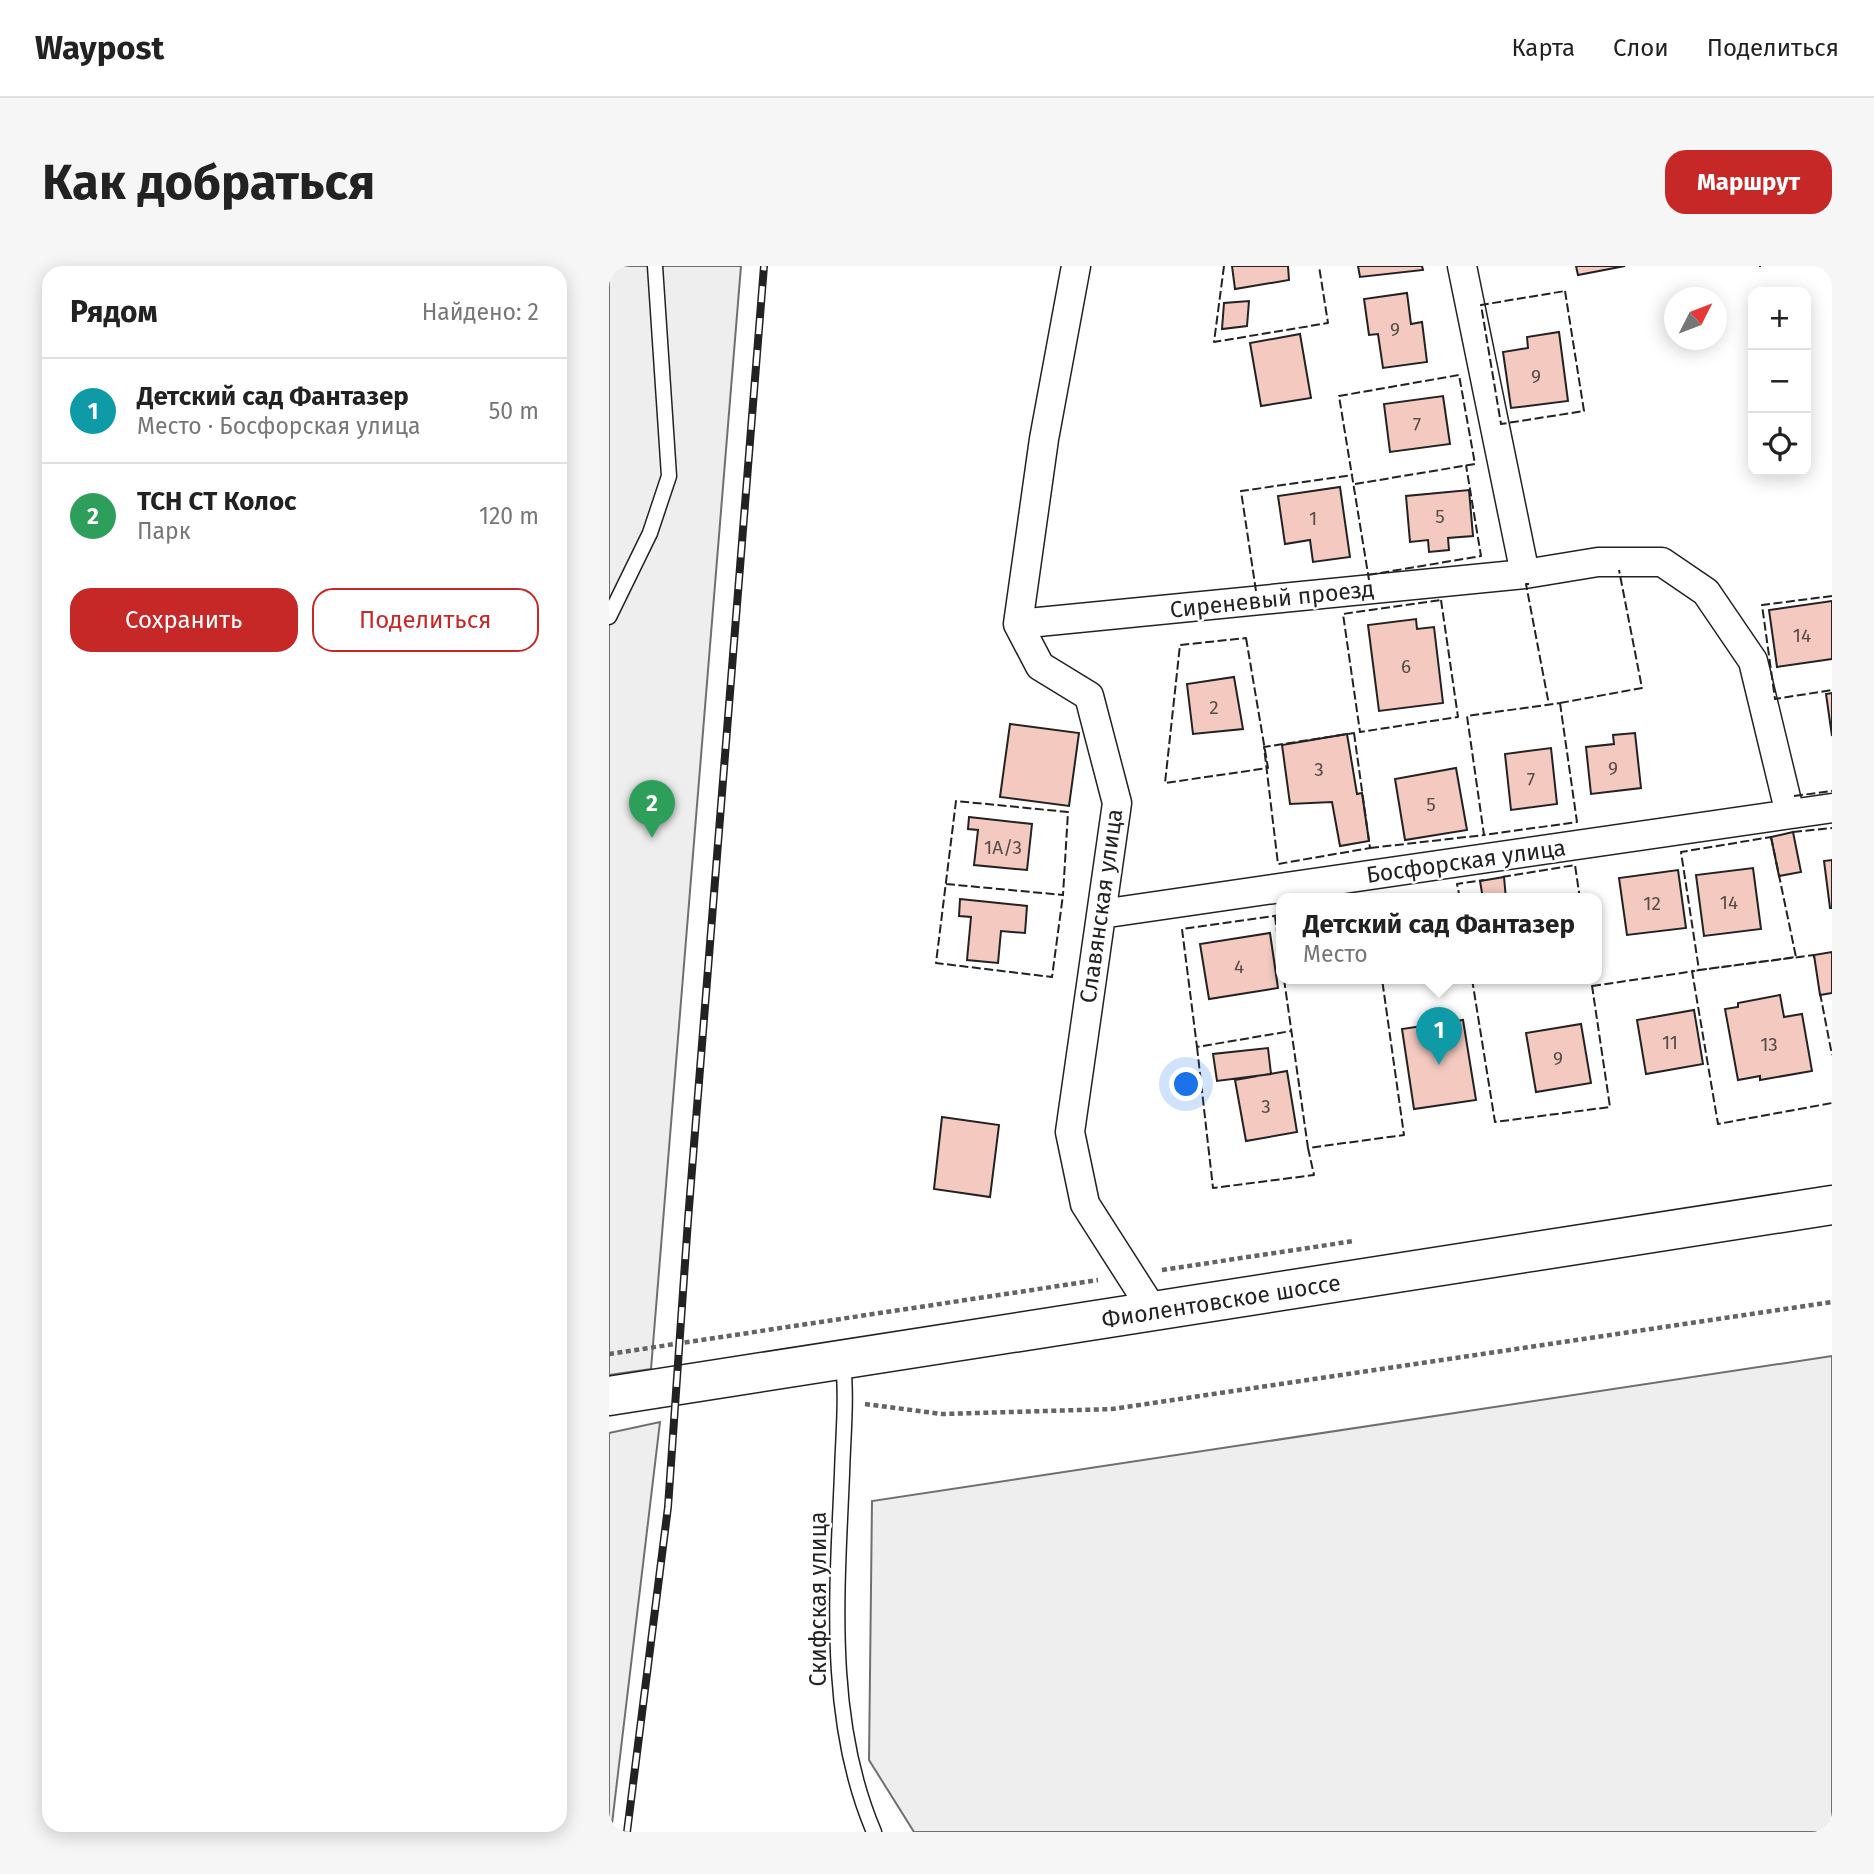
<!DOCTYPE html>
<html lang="ru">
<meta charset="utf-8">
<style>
:root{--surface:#fff;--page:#f6f6f6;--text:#222;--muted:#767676;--line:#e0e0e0;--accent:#c62828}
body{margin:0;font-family:"Fira Sans",sans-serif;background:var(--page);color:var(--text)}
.controls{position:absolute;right:21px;top:21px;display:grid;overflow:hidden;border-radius:14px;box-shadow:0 4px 18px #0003}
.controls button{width:63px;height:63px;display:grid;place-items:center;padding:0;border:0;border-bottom:2px solid var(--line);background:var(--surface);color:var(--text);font:35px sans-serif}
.compass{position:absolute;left:1055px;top:21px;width:63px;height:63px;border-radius:50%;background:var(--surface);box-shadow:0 4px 18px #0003;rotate:48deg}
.you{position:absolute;left:578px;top:819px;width:24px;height:24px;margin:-18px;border:5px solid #fff;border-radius:50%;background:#1a73e8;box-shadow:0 0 0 10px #1a73e833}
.badge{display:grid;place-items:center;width:46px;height:46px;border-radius:50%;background:var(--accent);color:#fff;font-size:23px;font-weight:700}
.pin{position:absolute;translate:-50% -58px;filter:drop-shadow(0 2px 4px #0008)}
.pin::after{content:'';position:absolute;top:37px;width:24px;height:21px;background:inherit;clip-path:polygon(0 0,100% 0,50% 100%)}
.popup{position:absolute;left:667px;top:627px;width:326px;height:91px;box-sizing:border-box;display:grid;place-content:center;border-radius:14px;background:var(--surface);filter:drop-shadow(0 2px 5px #0005);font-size:23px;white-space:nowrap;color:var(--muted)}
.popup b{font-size:26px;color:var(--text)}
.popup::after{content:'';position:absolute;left:50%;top:100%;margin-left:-14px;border:14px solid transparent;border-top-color:var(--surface)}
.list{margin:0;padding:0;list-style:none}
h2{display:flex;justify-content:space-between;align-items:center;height:91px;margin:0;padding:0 28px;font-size:30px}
h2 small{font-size:23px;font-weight:400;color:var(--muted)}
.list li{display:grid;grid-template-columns:46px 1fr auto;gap:21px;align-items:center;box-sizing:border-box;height:105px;padding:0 28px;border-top:2px solid var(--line)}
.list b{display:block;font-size:26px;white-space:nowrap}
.list p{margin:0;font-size:23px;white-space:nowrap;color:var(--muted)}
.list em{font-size:23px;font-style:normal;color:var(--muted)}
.actions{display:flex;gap:14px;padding:21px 28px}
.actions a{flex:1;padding:16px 0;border:2px solid var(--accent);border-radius:21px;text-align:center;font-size:24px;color:var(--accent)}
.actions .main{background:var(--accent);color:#fff}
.icon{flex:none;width:38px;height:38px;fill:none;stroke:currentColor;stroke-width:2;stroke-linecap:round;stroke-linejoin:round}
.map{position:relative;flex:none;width:1223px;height:1566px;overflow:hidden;border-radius:21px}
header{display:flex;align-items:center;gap:42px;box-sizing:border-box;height:98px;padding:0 35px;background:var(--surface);border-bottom:2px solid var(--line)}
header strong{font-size:33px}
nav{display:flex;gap:38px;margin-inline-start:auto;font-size:24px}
.intro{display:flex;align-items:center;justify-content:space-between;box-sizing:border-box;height:168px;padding:0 42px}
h1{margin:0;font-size:49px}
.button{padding:18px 32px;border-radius:21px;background:var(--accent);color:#fff;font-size:24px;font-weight:700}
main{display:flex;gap:42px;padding:0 42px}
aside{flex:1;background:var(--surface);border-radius:21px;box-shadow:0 4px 18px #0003}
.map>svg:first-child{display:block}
.green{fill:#eee;stroke:#6f6f6f;stroke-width:2}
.building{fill:#f3c9c0;stroke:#222;stroke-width:2}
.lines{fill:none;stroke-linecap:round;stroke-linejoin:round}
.lane-casing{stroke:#222;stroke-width:17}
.street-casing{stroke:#222;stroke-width:31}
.secondary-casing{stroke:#222;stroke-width:41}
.path{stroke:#646464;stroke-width:4.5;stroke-dasharray:5 3.5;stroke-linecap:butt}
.lane{stroke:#fff;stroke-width:14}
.street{stroke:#fff;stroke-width:28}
.secondary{stroke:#fff;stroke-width:38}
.rail-casing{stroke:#222;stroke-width:8}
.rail{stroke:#fff;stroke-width:5;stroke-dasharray:16;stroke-linecap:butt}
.fence{stroke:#222;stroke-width:2;stroke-dasharray:9 3.5;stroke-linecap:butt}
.labels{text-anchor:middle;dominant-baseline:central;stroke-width:5;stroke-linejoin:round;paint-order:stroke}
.number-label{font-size:19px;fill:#564c4a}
.street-label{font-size:23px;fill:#222;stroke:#fff}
</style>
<header>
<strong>Waypost</strong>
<nav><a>Карта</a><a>Слои</a><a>Поделиться</a></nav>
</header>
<div class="intro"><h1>Как добраться</h1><a class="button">Маршрут</a></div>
<main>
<aside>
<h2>Рядом<small>Найдено: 2</small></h2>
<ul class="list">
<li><span class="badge" style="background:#0f9aa8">1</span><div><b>Детский сад Фантазер</b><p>Место · Босфорская улица</p></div><em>50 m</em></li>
<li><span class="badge" style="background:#2e9e5b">2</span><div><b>ТСН СТ Колос</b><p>Парк</p></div><em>120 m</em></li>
</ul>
<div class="actions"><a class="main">Сохранить</a><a>Поделиться</a></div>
</aside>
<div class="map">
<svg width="1223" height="1566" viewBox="0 0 1223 1566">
<rect width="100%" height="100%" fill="#fff"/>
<!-- green -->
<path class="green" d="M0,0H132L42,1103L0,1109Z
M1223,1090V1566H305L260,1494L263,1235Z
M51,1156L2,1566H0V1167Z"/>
<!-- building -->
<path class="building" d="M623,0H679L680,14L626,23Z
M749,0H813L814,4L751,11Z
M967,0H1016L969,9Z
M798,27L802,58L813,56L818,96L774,102L769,68L760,69L755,33Z
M640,35L638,60L613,63L615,37Z
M950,66L959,135L902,142L894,86L919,82L918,71Z
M691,68L702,132L652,140L641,77Z
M834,130L841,178L781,186L775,138Z
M731,221L741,291L704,296L701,274L676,278L669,230Z
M860,224L864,270L839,272L840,284L820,286L819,274L801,276L797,230Z
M1223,335V393L1168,401L1160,344Z
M807,353L808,363L825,361L834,437L770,445L759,359Z
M625,411L634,463L584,468L578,418Z
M1223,427V470L1217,428Z
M401,458L470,467L460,540L391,531Z
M1026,467L1032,522L982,528L977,481L1005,478L1004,469Z
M738,468L748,528L753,527L760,575L731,580L723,536L681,538L673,479Z
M942,482L948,538L902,544L896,488Z
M847,502L858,564L796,574L786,513Z
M360,551L423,558L418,604L365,599L369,564L359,563Z
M1184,566L1192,606L1170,610L1162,571Z
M1223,594V642H1221L1215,595Z
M1144,602L1152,663L1095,670L1087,609Z
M1069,604L1077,662L1018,669L1010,612Z
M895,611L897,633H874L871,615Z
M351,633L418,640L416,667L392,665L389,697L358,694L362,651L350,650Z
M661,667L669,722L600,733L591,678Z
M1223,686V727L1211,729L1205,689Z
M1171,729L1175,751L1193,748L1203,805L1151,814V810L1129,814L1116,743L1129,741V737Z
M1085,744L1094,798L1037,808L1028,754Z
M854,754L867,834L805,843L793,763Z
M972,758L982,817L927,826L917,767Z
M659,782L662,808L608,815L604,788Z
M678,805L688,866L637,875L626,814Z
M333,851L390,859L381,931L325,923Z"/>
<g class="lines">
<!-- lane casing -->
<g class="lane-casing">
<path id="lane" d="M0,351L41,267L60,210L46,0
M234,1096C238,1134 234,1170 233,1208C228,1327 217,1454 265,1566"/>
</g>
<!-- street casing -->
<g class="street-casing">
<path id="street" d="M467,0L435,173L409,358L431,400L480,430L508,537L461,866L476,938L545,1046
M853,0L916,308
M409,358L916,308L989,296H1053L1097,326L1144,395L1181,548
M492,648L1223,542"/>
</g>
<!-- secondary casing -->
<g class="secondary-casing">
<path id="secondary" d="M0,1130L1223,939"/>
</g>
<!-- path -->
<path class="path" d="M553,1004L745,975
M0,1088L489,1014
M256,1138L333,1148L503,1143L1223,1036"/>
<!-- lane -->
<use href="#lane" class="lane"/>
<!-- street -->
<use href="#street" class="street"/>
<!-- secondary -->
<use href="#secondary" class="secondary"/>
<!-- rail casing -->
<g class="rail-casing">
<path id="rail" d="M18,1566L59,1241L79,954L155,0"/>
</g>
<!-- rail -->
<use href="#rail" class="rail"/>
<!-- fence -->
<path class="fence" d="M615,0L605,76L719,57L710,0
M1150,0H1152
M956,25L975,145L892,158L872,39Z
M746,218L866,198L850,109L730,130L760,314
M759,309L872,290L857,199
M920,318H917L940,439
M647,325L632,225L744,209
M1223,330L1153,339L1166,433L1223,424
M832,334L849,451L751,466L734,348Z
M637,372L659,502L556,517L571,379Z
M951,437L968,556L875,569L858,450Z
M951,437L1033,422L1010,304
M745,467L761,582L669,598L655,481Z
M1185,530L1223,525
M1184,566L1223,562
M1162,571L1187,691L1090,704L1072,586Z
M761,582L875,569
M893,611L966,599L971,633
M337,618L454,629L459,546L347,535L327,697L443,711L454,629
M851,633L848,618L875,614
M672,649L573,663L588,781L682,765
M666,650L672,698
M1205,692V689L1083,705L1109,858L1223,837
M675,713L699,882L795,869L773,713
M863,713L886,856L1001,841L982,713
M983,720L1086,705
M1211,727L1223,789
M588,781L604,922L705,909L699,882"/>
</g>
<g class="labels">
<!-- number labels -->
<g class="number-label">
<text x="786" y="63">9</text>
<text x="927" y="110">9</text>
<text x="808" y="158">7</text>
<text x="831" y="250">5</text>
<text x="704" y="252">1</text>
<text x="1193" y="369">14</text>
<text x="797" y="400">6</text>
<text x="605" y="441">2</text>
<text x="1004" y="502">9</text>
<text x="710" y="503">3</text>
<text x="922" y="513">7</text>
<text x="822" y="538">5</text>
<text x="394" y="581">1А/3</text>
<text x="1120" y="636">14</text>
<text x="1043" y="637">12</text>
<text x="630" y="700">4</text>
<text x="1061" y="776">11</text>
<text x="1160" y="778">13</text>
<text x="949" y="792">9</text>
<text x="657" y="840">3</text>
</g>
<!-- street labels -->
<g class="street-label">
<text transform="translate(663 333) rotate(-6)">Сиреневый проезд</text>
<text transform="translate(857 595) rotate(-8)">Босфорская улица</text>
<text transform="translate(492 640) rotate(-82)">Славянская улица</text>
<text transform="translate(612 1035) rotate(-9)">Фиолентовское шоссе</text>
<text transform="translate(209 1333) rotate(-90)">Скифская улица</text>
</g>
</g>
</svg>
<div class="controls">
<button>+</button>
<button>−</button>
<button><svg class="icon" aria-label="locate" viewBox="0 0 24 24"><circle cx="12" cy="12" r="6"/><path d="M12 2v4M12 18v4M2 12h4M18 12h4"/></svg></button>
</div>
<svg class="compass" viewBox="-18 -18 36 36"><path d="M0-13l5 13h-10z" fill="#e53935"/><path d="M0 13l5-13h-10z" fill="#767676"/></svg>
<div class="you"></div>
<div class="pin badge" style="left:830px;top:799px;background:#0f9aa8">1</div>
<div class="popup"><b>Детский сад Фантазер</b>Место</div>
<div class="pin badge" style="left:43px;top:572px;background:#2e9e5b">2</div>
</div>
</main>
